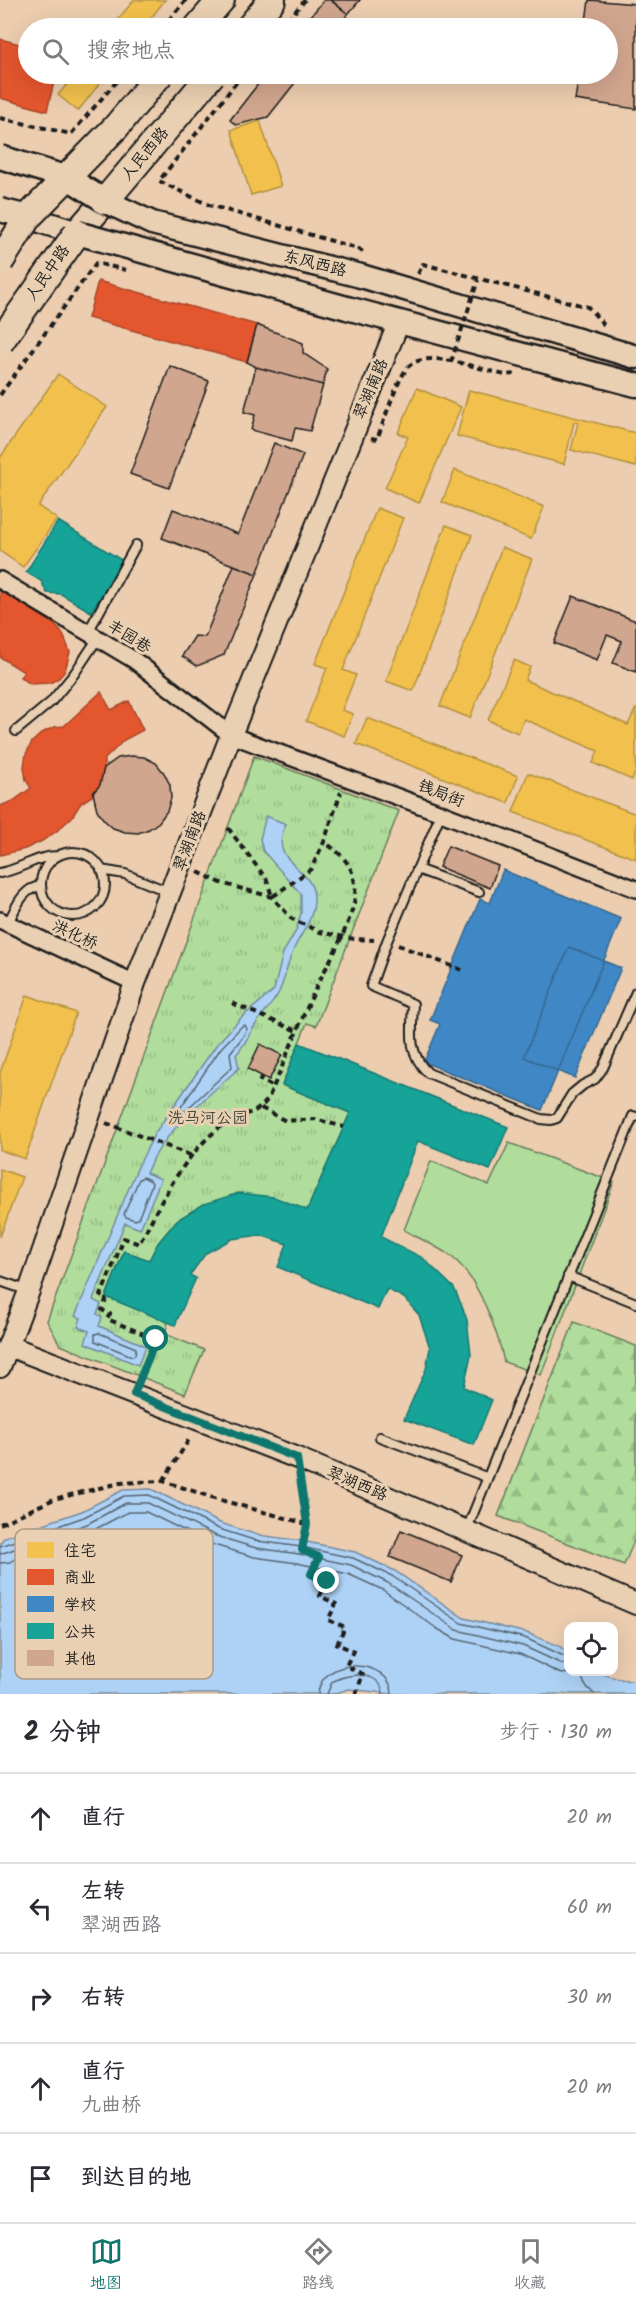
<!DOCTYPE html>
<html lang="zh">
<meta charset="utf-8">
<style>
:root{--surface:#fff;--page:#f7f7f7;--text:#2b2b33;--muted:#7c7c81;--line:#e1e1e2;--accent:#0f766e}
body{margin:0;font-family:Kalam,"LXGW WenKai TC",sans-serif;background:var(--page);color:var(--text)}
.controls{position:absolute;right:18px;bottom:18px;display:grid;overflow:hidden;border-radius:12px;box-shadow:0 6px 24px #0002}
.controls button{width:54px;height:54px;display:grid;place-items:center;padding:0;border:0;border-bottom:2px solid var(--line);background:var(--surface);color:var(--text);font:30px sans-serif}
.stop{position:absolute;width:18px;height:18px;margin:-14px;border:4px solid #0f766e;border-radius:50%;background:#fff}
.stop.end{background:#0f766e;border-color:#fff;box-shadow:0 2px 6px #0008}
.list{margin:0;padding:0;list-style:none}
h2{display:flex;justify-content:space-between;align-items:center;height:78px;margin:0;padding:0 24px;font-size:26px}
h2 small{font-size:20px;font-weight:400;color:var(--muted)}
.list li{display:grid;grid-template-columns:39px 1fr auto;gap:18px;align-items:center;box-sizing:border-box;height:90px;padding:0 24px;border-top:2px solid var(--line)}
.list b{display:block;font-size:22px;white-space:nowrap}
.list p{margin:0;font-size:20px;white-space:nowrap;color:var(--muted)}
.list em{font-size:20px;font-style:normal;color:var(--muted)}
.icon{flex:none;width:33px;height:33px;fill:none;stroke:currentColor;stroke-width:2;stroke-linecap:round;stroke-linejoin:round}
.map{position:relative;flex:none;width:636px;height:1694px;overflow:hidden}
.search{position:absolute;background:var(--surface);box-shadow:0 6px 24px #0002;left:18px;right:18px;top:18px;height:66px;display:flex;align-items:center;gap:15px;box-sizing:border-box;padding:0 21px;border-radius:33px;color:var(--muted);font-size:22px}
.sheet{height:528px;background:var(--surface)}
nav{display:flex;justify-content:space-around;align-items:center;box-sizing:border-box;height:84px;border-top:2px solid var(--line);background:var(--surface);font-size:16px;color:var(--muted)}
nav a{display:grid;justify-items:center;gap:3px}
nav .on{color:var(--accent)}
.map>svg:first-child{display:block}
.grass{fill:url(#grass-tufts);stroke:#667c5c;stroke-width:1.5}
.forest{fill:url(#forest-firs);stroke:#667c5c;stroke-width:1.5}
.garden{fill:#b0dd9c;stroke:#667c5c;stroke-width:1.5}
.water{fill:#aed2f6;stroke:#74899f;stroke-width:1.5}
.homes{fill:#f2c14e;stroke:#b2903f;stroke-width:1.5}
.shops{fill:#e4572e;stroke:#a84529;stroke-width:1.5}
.schools{fill:#3f88c5;stroke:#346892;stroke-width:1.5}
.public{fill:#17a398;stroke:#187a73;stroke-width:1.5}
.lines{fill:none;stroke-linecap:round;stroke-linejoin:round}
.shore{stroke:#566573;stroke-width:1.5}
.building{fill:#d1a68e;stroke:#1c1c1c;stroke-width:1.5}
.service-casing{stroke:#1c1c1c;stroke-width:12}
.minor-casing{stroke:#1c1c1c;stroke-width:20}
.tertiary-casing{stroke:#1c1c1c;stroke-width:24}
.secondary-casing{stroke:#1c1c1c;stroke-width:27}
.primary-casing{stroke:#1c1c1c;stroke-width:30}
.path{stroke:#1c1c1c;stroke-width:4;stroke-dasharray:6 4.5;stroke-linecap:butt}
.service{stroke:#ead0b2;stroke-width:8}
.minor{stroke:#ead0b2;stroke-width:15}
.tertiary{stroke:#ead0b2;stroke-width:20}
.secondary{stroke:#ead0b2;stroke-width:22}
.primary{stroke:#ead0b2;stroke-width:26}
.secondary-bridge-casing{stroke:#1c1c1c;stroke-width:27;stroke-linecap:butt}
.primary-bridge-casing{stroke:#1c1c1c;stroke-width:30;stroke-linecap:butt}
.path-bridge{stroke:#1c1c1c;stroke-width:4;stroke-dasharray:6 4.5;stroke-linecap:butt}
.secondary-bridge{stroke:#ead0b2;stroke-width:22}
.primary-bridge{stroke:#ead0b2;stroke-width:26}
.route{stroke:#0f766e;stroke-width:8}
.labels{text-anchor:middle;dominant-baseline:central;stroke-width:6;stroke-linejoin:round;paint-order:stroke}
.street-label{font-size:16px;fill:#1c1c1c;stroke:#ead0b2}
.park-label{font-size:16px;fill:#3a4336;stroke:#ead0b2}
.key{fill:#ead0b2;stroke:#ac9a85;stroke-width:1.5}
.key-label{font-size:16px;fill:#1c1c1c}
</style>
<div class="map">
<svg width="636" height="1694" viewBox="0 0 636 1694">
<defs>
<pattern id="grass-tufts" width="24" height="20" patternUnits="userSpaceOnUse" patternTransform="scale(1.5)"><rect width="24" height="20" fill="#b0dd9c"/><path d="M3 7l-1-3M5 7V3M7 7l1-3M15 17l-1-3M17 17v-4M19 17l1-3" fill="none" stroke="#97bd86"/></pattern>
<pattern id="forest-firs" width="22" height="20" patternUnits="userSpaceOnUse" patternTransform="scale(1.5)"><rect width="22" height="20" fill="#b0dd9c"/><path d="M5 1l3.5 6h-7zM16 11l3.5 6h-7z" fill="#97bd86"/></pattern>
</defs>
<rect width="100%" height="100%" fill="#eccdaf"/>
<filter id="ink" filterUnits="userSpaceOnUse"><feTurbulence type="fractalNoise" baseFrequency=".0167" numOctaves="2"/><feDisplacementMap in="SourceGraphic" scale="12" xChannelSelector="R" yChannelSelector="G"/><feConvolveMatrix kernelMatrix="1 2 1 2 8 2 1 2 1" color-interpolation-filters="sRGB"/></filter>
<g filter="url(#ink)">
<!-- grass -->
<path class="grass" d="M254,756L399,811L316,1026L307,1023L282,1085L350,1113L307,1210L204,1204L177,1220L158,1243L149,1260L124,1251L106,1296L168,1322L165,1334L204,1350L185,1394L60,1345L47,1321Z"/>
<!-- forest -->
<path class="forest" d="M574,1322L636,1346V1536L624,1565L498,1516Z"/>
<!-- garden -->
<path class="garden" d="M509,1143L614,1182L541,1375L504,1362C498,1332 478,1278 453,1258C439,1247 420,1239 404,1230L431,1161L489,1185Z"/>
<!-- water -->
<path class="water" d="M266,816L286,824C267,864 310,864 314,895C316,918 301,932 293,951C287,964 285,981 278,994C272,1005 262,1014 256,1024C248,1036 245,1044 236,1055L239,1068C206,1098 164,1130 146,1173L161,1179L140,1229L125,1223L93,1300L101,1304L97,1314L102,1317L99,1326L146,1346L138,1365L85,1343L89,1331L78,1327L81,1318L75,1316L137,1169L155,1133L217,1044L241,1018L274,990L283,953L296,931L301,913V894L263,851L260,839Z
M151,1489L220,1523L258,1535L302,1541L355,1552L395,1571L464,1618L527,1633L559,1646L568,1653V1672H598L615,1678L636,1682V1694H391L349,1689L333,1694H0V1543L5,1537L82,1511L123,1490Z"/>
<!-- homes -->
<path class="homes" d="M134,0H165L143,28H111Z
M76,74H107L78,111L58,95Z
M260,121L281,186L251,195L231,130Z
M58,374L107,407L38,506L57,519L23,567L0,551V458Z
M417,388L461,407L419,503L385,488L408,437L398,433Z
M469,390L636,433V467L571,450L578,423L574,422L564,464L457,436Z
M455,470L544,507L531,539L442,502Z
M377,508L403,518L343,670L356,675L342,710L353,714L344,736L306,721L327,668L315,664Z
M446,525L472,535L413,691L386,681Z
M502,547L532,559L470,718L440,706Z
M514,660L530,667L525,680L628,725L636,708V771L632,780L593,763L598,751L524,719L518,733L488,720Z
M367,718L518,776L508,803L356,744Z
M528,773L636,814V859L513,812Z
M27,995L76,1013L25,1159L0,1150V1073Z
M0,1169L22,1177L0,1237Z"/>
<!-- shops -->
<path class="shops" d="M0,39L28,46V74H56L47,111L0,98Z
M98,281L257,325L247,362L88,318Z
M0,589L54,624L63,634L70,652L65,671L59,678L50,683L31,684L20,677L24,672L0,657Z
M101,692L111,710L129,701L143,730L124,740L104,760V773L100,785L92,796L81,803L72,817L57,831L42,841L25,849L0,855V806L13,801L31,788L26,780L24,767L26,754L32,742L42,733L54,727L64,726Z"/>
<!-- schools -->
<path class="schools" d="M503,870L621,919L542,1110L424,1062L440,1024L430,1020L480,899L490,903Z
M569,947L621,968L575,1078L524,1057Z"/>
<!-- public -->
<path class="public" d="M58,521L123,561L91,612L61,594L47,593L41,581L26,572Z
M299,1043L508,1127L490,1170L418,1141L381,1237L423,1258L454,1288L461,1304L467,1320L471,1355L464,1387L492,1400L474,1445L404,1419L426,1369L430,1348L419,1315L404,1298L387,1289L378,1309L278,1267L287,1244L260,1235L232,1239L206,1253L190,1275L196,1278L175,1325L106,1297L124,1251L149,1260L158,1243L177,1220L204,1204L239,1193L274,1197L307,1210L350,1113L282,1085Z"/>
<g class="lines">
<!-- shore -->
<path class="shore" d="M242,1026L245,1025L247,1029L242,1038L230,1053L232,1067L185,1111H181V1107L221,1048Z
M143,1177L151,1181L152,1184L138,1219L135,1220L126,1217L124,1214L139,1179Z
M99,1333L136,1348L135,1355L132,1356L95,1341V1334Z
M0,1546L84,1517L124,1496L149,1495L219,1529L257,1541L301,1547L353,1558L392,1576L461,1623L525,1638L568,1658
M0,1554L87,1524L126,1503H148L216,1536L256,1548L299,1554L351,1565L388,1583L457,1630L523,1646L562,1664L568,1665
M0,1563L10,1562L19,1556L90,1532L128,1512H146L214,1545L254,1557L297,1563L348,1574L383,1590L436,1628L455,1639L520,1654L561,1674L580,1672L585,1685L594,1694
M318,1694C320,1656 391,1657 392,1694
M327,1694L332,1682C347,1672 382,1671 383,1694"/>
</g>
<!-- building -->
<path class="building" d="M324,0H330L348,14L337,28H301Z
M331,0H360L348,14Z
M589,0L636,4V109L575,100L579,74H608V28H585Z
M266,74H302L268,117L236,125L230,120Z
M257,325L303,343V353L327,369L323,385L256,367L247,362Z
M170,366L209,381L169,488L130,474Z
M256,367L323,385L310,431L295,428L292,441L251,430L255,415L244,412Z
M274,443L303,455L257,574L162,538L173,509L238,534Z
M234,565L257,574L224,655L197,666L182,656L195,636L205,637Z
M573,596L636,621V672L613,663L622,641L607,635L597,660L554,643Z
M131,756L144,757L156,763L164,773L170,785L171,798L167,811L159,822L149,829L138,833L125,832L113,828L104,820L97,810L93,793L100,785L104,768L118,758Z
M448,846L498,866L490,888L439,867Z
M260,1044L282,1055L269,1080L248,1069Z
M401,1530L462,1555L451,1582L390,1557Z"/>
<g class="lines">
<!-- service casing -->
<g class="service-casing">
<path id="service" d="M88,632L136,545
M16,731L51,702L74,674L98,638
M441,813L387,941L371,986L413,1004C412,1031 407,1053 428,1073L541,1119L551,1120L557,1118L572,1094L583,1085L595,1079L603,1068L636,992
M41 884a32 32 0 1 1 64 0a32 32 0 1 1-64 0Z
M417,869L479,892
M101,870L125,874L169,892
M0,873C20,870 36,856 57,856
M8,923C16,908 22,888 41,886
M568,1276L636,1303
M0,1281L29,1291
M380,1437L486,1477
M467,1529L633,1116L636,1117"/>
</g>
<!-- minor casing -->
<g class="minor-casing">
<path id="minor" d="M0,580L134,660L231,735L441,813L636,889
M0,920L135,983"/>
</g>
<!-- tertiary casing -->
<g class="tertiary-casing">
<path id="tertiary" d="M9,1346L297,1458L636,1604
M0,1367L29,1291L135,983L231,735L399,322"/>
</g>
<!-- secondary casing -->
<g class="secondary-casing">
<path id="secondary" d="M28,217L77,233
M361,276L636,357
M347,308L636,385"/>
</g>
<!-- primary casing -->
<g class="primary-casing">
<path id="primary" d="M197,28L221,0
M249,28L272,0
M77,233L105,201"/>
</g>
<!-- path -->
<path class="path" d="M162,28L186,0
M281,28L305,0
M243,74L159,181L209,205L359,249L366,255
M0,118L71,134L123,74
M418,274L423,264L588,307L604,325
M0,395L96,263L126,270
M371,438L377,439C384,421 397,380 408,367C426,347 482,370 505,375L514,374
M228,828L267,880L272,897L311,869L324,842L341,792
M198,872L221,883L272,897L292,919L320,932L354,939L374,940
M398,945L462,970
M232,1003L297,1031
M262,1077L260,1080L274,1087
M261,1108L286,1121L315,1119L344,1127
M106,1123L190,1155
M141,1377L156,1339L107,1319L110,1314L102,1310L106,1300L100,1298L124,1238L139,1244C164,1197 182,1156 225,1123C241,1110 253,1119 268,1099C284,1063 298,1027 314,992C326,965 359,915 355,885C353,865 341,853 324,842
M300,1480L307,1524L302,1550L319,1557L311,1574L327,1581L320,1596L336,1604L328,1620L345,1627L337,1644L353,1651L346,1666L363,1674L356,1694
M163,1481L190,1438
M0,1524L54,1499L120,1483L163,1481L217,1499L307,1524"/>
<!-- service -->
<use href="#service" class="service"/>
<!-- minor -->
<use href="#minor" class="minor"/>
<!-- tertiary -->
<use href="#tertiary" class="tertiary"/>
<!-- secondary -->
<use href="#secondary" class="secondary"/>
<!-- primary -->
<use href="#primary" class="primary"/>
<!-- secondary-bridge casing -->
<g class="secondary-bridge-casing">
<path id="secondary-bridge" d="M0,157L68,178L105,201L152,223L361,276
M0,210L28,217
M77,233L347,308"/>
</g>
<!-- primary-bridge casing -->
<g class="primary-bridge-casing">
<path id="primary-bridge" d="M105,201L212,74
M0,262L28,217L116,127L160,74
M0,342L77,233"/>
</g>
<!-- path-bridge -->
<path class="path-bridge" d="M451,362L478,280"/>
<!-- secondary-bridge -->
<use href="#secondary-bridge" class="secondary-bridge"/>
<!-- primary-bridge -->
<use href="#primary-bridge" class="primary-bridge"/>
</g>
</g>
<g class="lines" filter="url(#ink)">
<!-- route -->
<path class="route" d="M156,1339L134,1394L297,1458L307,1524L302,1550L319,1557L311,1574L327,1581"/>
</g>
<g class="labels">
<!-- street labels -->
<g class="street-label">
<text transform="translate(145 154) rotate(-50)">人民西路</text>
<text transform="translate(315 264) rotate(14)">东风西路</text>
<text transform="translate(48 273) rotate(-55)">人民中路</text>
<text transform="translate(371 389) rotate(-67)">翠湖南路</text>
<text transform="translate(129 637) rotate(32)">丰园巷</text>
<text transform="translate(441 794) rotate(21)">钱局街</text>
<text transform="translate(190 841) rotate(-69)">翠湖南路</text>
<text transform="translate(75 935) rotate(25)">洪化桥</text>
<text transform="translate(357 1484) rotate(23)">翠湖西路</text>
</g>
<!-- park labels -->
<g class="park-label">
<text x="208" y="1118">洗马河公园</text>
</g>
</g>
<!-- legend -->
<rect x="15" y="1529" width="198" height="150" rx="9" class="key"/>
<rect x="27" y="1542" width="27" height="16" fill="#f2c14e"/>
<rect x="27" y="1569" width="27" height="16" fill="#e4572e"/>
<rect x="27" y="1596" width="27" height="16" fill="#3f88c5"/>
<rect x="27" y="1623" width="27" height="16" fill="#17a398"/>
<rect x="27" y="1650" width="27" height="16" fill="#d1a68e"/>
<g class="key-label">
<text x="64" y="1556">住宅</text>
<text x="64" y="1583">商业</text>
<text x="64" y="1610">学校</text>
<text x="64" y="1637">公共</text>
<text x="64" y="1664">其他</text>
</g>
</svg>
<div class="controls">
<button><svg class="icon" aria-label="locate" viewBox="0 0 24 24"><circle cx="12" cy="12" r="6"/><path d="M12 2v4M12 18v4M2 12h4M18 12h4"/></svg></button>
</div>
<div class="stop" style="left:156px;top:1339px"></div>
<div class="stop end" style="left:327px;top:1581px"></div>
<div class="search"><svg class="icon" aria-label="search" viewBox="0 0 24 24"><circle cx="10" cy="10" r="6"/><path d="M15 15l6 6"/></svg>搜索地点</div>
</div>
<section class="sheet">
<h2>2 分钟<small>步行 · 130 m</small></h2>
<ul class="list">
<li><svg class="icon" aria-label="ahead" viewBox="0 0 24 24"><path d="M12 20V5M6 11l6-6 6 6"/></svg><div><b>直行</b></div><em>20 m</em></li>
<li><svg class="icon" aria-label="left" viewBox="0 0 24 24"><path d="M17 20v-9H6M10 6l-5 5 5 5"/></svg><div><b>左转</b><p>翠湖西路</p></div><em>60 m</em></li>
<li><svg class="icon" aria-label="right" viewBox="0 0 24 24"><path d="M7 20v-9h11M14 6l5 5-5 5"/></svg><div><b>右转</b></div><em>30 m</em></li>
<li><svg class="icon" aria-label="ahead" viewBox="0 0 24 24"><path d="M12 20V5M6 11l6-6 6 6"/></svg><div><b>直行</b><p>九曲桥</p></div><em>20 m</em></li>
<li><svg class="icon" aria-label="arrive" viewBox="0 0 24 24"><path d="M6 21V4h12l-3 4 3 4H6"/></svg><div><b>到达目的地</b></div></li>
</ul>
</section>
<nav>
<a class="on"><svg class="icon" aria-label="map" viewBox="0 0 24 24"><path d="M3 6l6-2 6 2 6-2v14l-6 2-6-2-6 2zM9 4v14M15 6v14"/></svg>地图</a>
<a><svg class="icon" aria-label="directions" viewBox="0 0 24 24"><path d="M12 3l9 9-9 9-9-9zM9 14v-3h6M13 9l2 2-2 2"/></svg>路线</a>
<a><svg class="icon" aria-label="saved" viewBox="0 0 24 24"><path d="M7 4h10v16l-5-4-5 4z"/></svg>收藏</a>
</nav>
